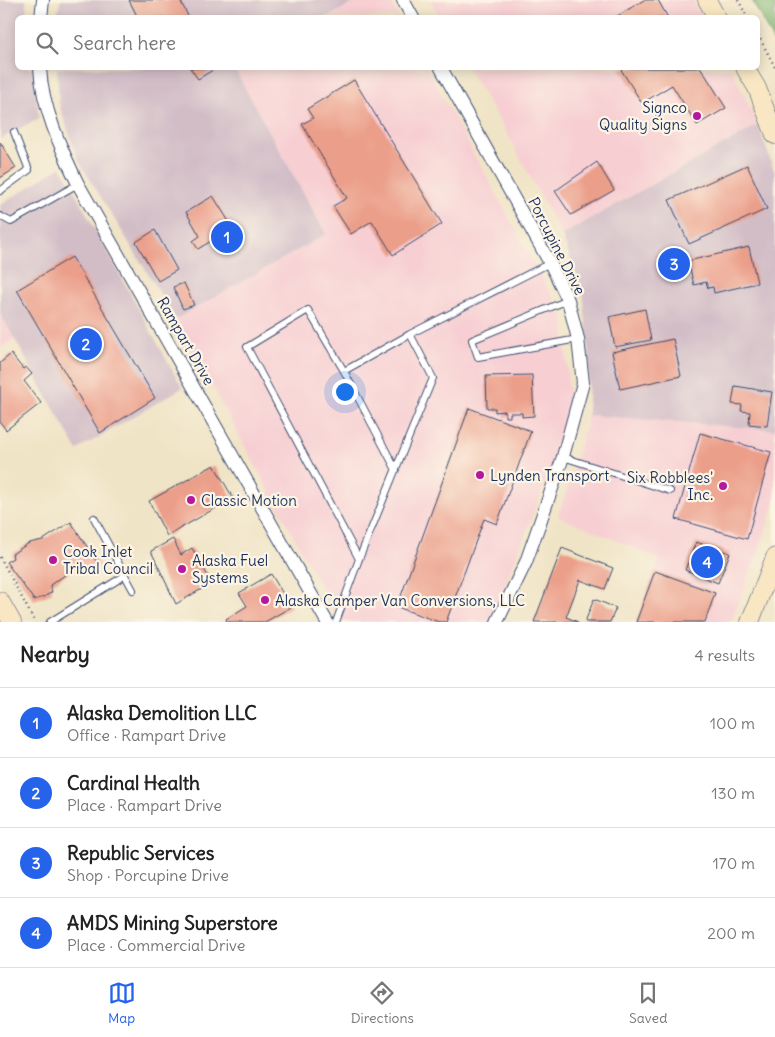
<!DOCTYPE html>
<meta charset="utf-8">
<style>
:root{--surface:#fff;--page:#f2f2f2;--text:#222;--muted:#767676;--line:#e0e0e0;--accent:#2563eb}
body{margin:0;font-family:Delius,sans-serif;background:var(--page);color:var(--text)}
.you{position:absolute;left:344px;top:391px;width:18px;height:18px;margin:-12px;border:4px solid #fff;border-radius:50%;background:#1a73e8;box-shadow:0 0 0 8px #1a73e833}
.badge{display:grid;place-items:center;width:32px;height:32px;border-radius:50%;background:var(--accent);color:#fff;font-size:16px;font-weight:700}
.pin{position:absolute;translate:-50% -50%;border:2px solid #fff;box-shadow:0 1px 5px #0006}
.list{margin:0;padding:0;list-style:none}
h2{display:flex;justify-content:space-between;align-items:center;height:65px;margin:0;padding:0 20px;font-size:21px}
h2 small{font-size:16px;font-weight:400;color:var(--muted)}
.list li{display:grid;grid-template-columns:32px 1fr auto;gap:15px;align-items:center;box-sizing:border-box;height:70px;padding:0 20px;border-top:1px solid var(--line)}
.list b{display:block;font-size:19px;white-space:nowrap}
.list p{margin:0;font-size:16px;white-space:nowrap;color:var(--muted)}
.list em{font-size:16px;font-style:normal;color:var(--muted)}
.icon{flex:none;width:28px;height:28px;fill:none;stroke:currentColor;stroke-width:2;stroke-linecap:round;stroke-linejoin:round}
.map{position:relative;flex:none;width:775px;height:622px;overflow:hidden}
.search{position:absolute;background:var(--surface);box-shadow:0 2px 12px #0003;left:15px;right:15px;top:15px;height:55px;display:flex;align-items:center;gap:12px;box-sizing:border-box;padding:0 18px;border-radius:8px;color:var(--muted);font-size:19px}
.sheet{height:345px;background:var(--surface)}
nav{display:flex;justify-content:space-around;align-items:center;box-sizing:border-box;height:70px;border-top:1px solid var(--line);background:var(--surface);font-size:14px;color:var(--muted)}
nav a{display:grid;justify-items:center;gap:2px}
nav .on{color:var(--accent)}
.map>svg:first-child{display:block}
.built{fill:#f7cfd3}
.industrial{fill:#d2bdc7}
.forest{fill:#7db06c;stroke:#4c7065}
.building{fill:#eb9e89}
.lines{fill:none;stroke-linecap:round;stroke-linejoin:round}
.lane-casing{stroke:#3b4a6e;stroke-width:8}
.street-casing{stroke:#3b4a6e;stroke-width:14}
.secondary-casing{stroke:#3b4a6e;stroke-width:19}
.path{stroke:#3b4a6e;stroke-width:2.5;stroke-dasharray:1 4;stroke-linecap:butt}
.lane{stroke:#fff;stroke-width:6}
.street{stroke:#fff;stroke-width:12}
.secondary{stroke:#f9e7c3;stroke-width:18}
.poi-dot{fill:#b5179e;stroke:#fcf5e5;stroke-width:2}
.labels{text-anchor:middle;dominant-baseline:central;stroke-width:4.5;stroke-linejoin:round;paint-order:stroke}
.poi-label{font-size:15px;fill:#1b2f5e;stroke:#fcf5e5;text-anchor:start}
.street-label{font-size:15px;fill:#1b2f5e;stroke:#fcf5e5}
</style>
<div class="map">
<svg width="775" height="622" viewBox="0 0 775 622">
<rect width="100%" height="100%" fill="#fcf5e5"/>
<filter id="ink" filterUnits="userSpaceOnUse"><feTurbulence type="fractalNoise" baseFrequency=".02" numOctaves="2"/><feDisplacementMap in="SourceGraphic" scale="10" xChannelSelector="R" yChannelSelector="G"/><feConvolveMatrix kernelMatrix="1 2 1 2 8 2 1 2 1" color-interpolation-filters="sRGB"/></filter>
<filter id="wash" filterUnits="userSpaceOnUse"><feTurbulence type="fractalNoise" baseFrequency=".0096" numOctaves="4" result="noise"/><feDisplacementMap in="SourceGraphic" scale="20" xChannelSelector="R" yChannelSelector="G"/><feGaussianBlur stdDeviation="1.12" result="paint"/><feColorMatrix in="noise" values="0 0 0 0 0 0 0 0 0 0 0 0 0 0 0 0 0 1.4 0 .05"/><feComposite in="paint" operator="in"/></filter>
<g filter="url(#wash)">
<rect width="100%" height="100%" fill="#f0e4c6"/>
<!-- built -->
<path class="built" d="M359,0H389L399,17L328,18Z
M430,0H693L703,17H440Z
M240,68H427L564,318L569,401L558,452L496,607L488,622H340L176,319L326,234L235,70Z
M467,68H731L758,125L562,235L502,125Z
M0,313L15,339L0,348Z
M588,415L775,430V502L759,550L731,622H637L660,559L558,516L571,478Z"/>
<!-- industrial -->
<path class="industrial" d="M0,0H26L27,17L18,18V68H33L39,118L0,139Z
M61,0H359L328,17L56,18Z
M57,68H240L235,70L326,234L176,319L78,160L59,104Z
M758,125L775,173V430L588,415L589,356L583,292L562,235Z
M61,167L182,388L77,450L0,313V205Z"/>
<!-- forest -->
<path class="forest" d="M752,0H775V45Z"/>
<g id="blocks">
<!-- building -->
<path class="building" d="M129,0H180L189,18H138Z
M644,0H658L668,18H614Z
M190,68H216L198,79Z
M620,68H701L726,108L697,125L672,85L642,103Z
M354,80L442,224L393,255L372,221L351,234L333,206L347,198L302,124L313,118L307,109Z
M0,142L16,168L0,178Z
M597,162L614,190L571,215L555,191Z
M747,165L767,209L689,244L669,200Z
M213,196L233,228L198,249L193,241L200,236L186,212Z
M155,230L177,270L158,281L136,242Z
M749,247L757,283L714,293L713,287L708,288L706,282L694,285L688,261Z
M72,257L155,398L100,433L17,290Z
M184,283L194,305L183,309L173,287Z
M645,309L651,340L615,347L609,317Z
M673,339L681,376L620,389L612,352Z
M11,354L23,369L26,367L32,374L24,381L41,403L6,430L0,422V363Z
M532,375L534,416L522,417V413H510V417H505V411L495,412V408H487L486,376Z
M735,386L772,392L767,426L749,424L750,412L741,411L742,405L732,404Z
M469,408L531,431L497,524L484,519L446,622H439L397,607Z
M700,433L771,452L747,539L676,519Z
M214,465L233,498L167,536L149,501Z
M71,522L99,565L85,575L79,566L50,585L52,592L44,597L34,600L6,562L13,558L12,554L29,543L43,540Z
M173,539L181,555L192,548L212,583L176,604L151,551Z
M696,542L730,553L718,583L685,570Z
M562,548L613,568L605,589L580,580L566,617L578,622H534Z
M655,571L715,593L705,622H636Z
M271,574L291,607L265,622H227L226,619L247,606L239,593Z
M594,599L616,608L610,622H585Z"/>
</g>
</g>
<g filter="url(#ink)">
<use href="#blocks" fill-opacity="0" stroke="#3b4a6e" stroke-width="1"/>
<g class="lines">
<!-- lane casing -->
<g class="lane-casing">
<path id="lane" d="M0,191L29,170L14,132
M0,216L11,222L78,184
M568,300L472,340L478,357L578,339
M344,371L396,470
M563,457L670,491
M94,518L133,590
M359,559L247,347L308,310L344,371L410,334L550,263
M50,622L124,576
M336,622L359,559L433,378L410,334"/>
</g>
<!-- street casing -->
<g class="street-casing">
<path id="street" d="M403,0L413,18
M41,18L43,0
M40,68C42,107 61,149 78,184L327,622
M441,68L550,263L568,300L578,339L583,383L562,460L526,562L497,622"/>
</g>
<!-- secondary casing -->
<g class="secondary-casing">
<path id="secondary" d="M707,0L717,18
M745,68L757,88L775,135
M0,601L12,622
M750,622L775,557"/>
</g>
<!-- path -->
<path class="path" d="M738,0L748,18
M758,35L775,67
M0,557L35,622"/>
<!-- lane -->
<use href="#lane" class="lane"/>
<!-- street -->
<use href="#street" class="street"/>
<!-- secondary -->
<use href="#secondary" class="secondary"/>
</g>
</g>
<!-- markers -->
<g class="poi-dot">
<circle cx="697" cy="116" r="5"/>
<circle cx="480" cy="475" r="5"/>
<circle cx="723" cy="486" r="5"/>
<circle cx="191" cy="500" r="5"/>
<circle cx="53" cy="560" r="5"/>
<circle cx="182" cy="569" r="5"/>
<circle cx="265" cy="600" r="5"/>
</g>
<g class="labels">
<!-- poi labels -->
<g class="poi-label">
<text x="687" y="107" text-anchor="end">Signco<tspan x="687" dy="17">Quality Signs</tspan></text>
<text x="490" y="475">Lynden Transport</text>
<text x="713" y="477" text-anchor="end">Six Robblees'<tspan x="713" dy="17">Inc.</tspan></text>
<text x="201" y="500">Classic Motion</text>
<text x="63" y="551">Cook Inlet<tspan x="63" dy="17">Tribal Council</tspan></text>
<text x="192" y="560">Alaska Fuel<tspan x="192" dy="17">Systems</tspan></text>
<text x="275" y="600">Alaska Camper Van Conversions, LLC</text>
</g>
<!-- street labels -->
<g class="street-label">
<text transform="translate(557 246) rotate(63)">Porcupine Drive</text>
<text transform="translate(186 341) rotate(60)">Rampart Drive</text>
</g>
</g>
</svg>
<div class="you"></div>
<div class="pin badge" style="left:227px;top:237px">1</div>
<div class="pin badge" style="left:86px;top:344px">2</div>
<div class="pin badge" style="left:674px;top:264px">3</div>
<div class="pin badge" style="left:707px;top:562px">4</div>
<div class="search"><svg class="icon" aria-label="search" viewBox="0 0 24 24"><circle cx="10" cy="10" r="6"/><path d="M15 15l6 6"/></svg>Search here</div>
</div>
<section class="sheet">
<h2>Nearby<small>4 results</small></h2>
<ul class="list">
<li><span class="badge">1</span><div><b>Alaska Demolition LLC</b><p>Office · Rampart Drive</p></div><em>100 m</em></li>
<li><span class="badge">2</span><div><b>Cardinal Health</b><p>Place · Rampart Drive</p></div><em>130 m</em></li>
<li><span class="badge">3</span><div><b>Republic Services</b><p>Shop · Porcupine Drive</p></div><em>170 m</em></li>
<li><span class="badge">4</span><div><b>AMDS Mining Superstore</b><p>Place · Commercial Drive</p></div><em>200 m</em></li>
</ul>
</section>
<nav>
<a class="on"><svg class="icon" aria-label="map" viewBox="0 0 24 24"><path d="M3 6l6-2 6 2 6-2v14l-6 2-6-2-6 2zM9 4v14M15 6v14"/></svg>Map</a>
<a><svg class="icon" aria-label="directions" viewBox="0 0 24 24"><path d="M12 3l9 9-9 9-9-9zM9 14v-3h6M13 9l2 2-2 2"/></svg>Directions</a>
<a><svg class="icon" aria-label="saved" viewBox="0 0 24 24"><path d="M7 4h10v16l-5-4-5 4z"/></svg>Saved</a>
</nav>
